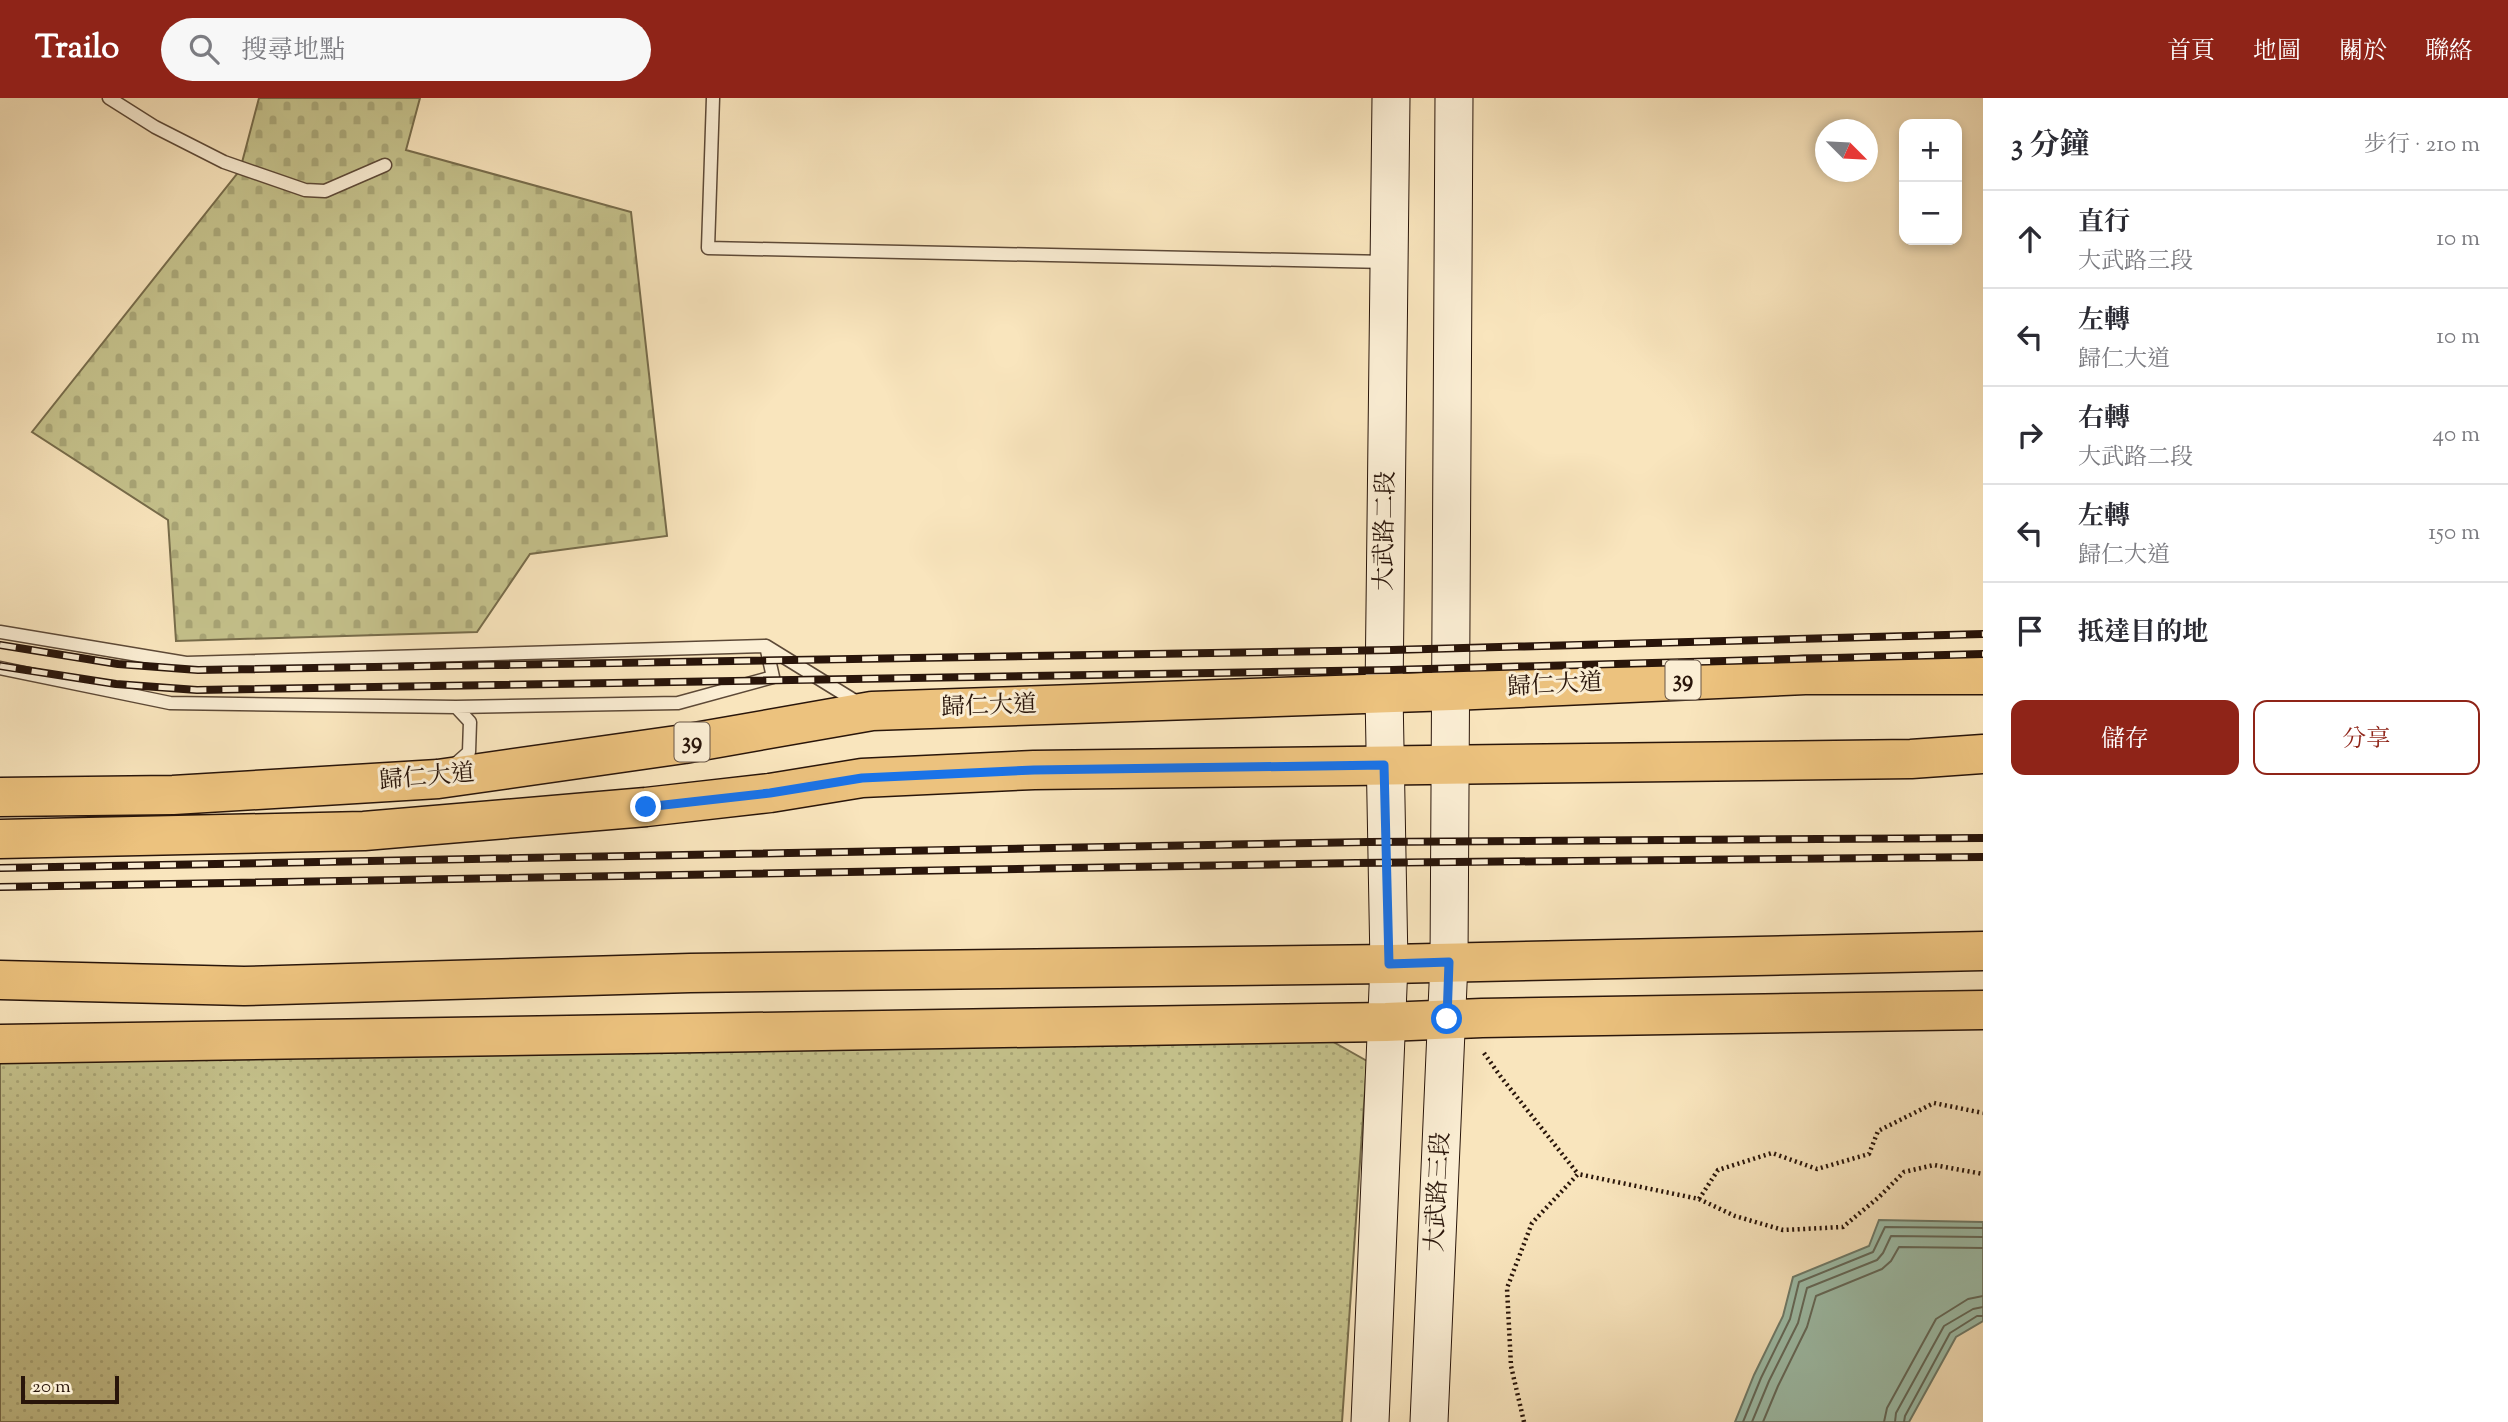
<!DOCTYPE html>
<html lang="zh-TW">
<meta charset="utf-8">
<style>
:root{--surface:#fff;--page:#f7f7f7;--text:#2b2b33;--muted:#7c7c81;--line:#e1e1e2;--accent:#8f2418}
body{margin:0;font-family:"Sorts Mill Goudy","Noto Serif TC",serif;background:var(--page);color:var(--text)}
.controls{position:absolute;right:21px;top:21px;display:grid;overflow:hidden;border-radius:14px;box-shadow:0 4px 10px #0003}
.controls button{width:63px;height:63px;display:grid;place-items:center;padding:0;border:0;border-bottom:2px solid var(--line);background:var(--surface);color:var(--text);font:35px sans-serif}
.compass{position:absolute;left:1815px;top:21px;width:63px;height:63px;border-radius:50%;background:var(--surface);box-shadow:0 4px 10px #0003;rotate:114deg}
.scale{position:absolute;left:21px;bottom:18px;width:98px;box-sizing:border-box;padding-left:7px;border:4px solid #29150a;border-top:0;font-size:19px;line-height:24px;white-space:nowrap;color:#29150a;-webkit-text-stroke:5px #fbeed4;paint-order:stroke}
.stop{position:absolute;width:21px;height:21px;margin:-16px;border:5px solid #1a73e8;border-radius:50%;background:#fff}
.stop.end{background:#1a73e8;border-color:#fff;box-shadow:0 2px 7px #0008}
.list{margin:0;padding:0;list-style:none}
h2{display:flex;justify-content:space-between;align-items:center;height:91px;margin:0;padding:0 28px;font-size:30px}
h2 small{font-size:23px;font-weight:400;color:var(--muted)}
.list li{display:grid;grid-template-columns:46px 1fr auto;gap:21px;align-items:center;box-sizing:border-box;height:98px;padding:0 28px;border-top:2px solid var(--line)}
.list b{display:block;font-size:26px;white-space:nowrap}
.list p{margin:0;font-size:23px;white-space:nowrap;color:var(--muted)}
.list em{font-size:23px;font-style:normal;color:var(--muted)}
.actions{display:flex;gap:14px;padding:21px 28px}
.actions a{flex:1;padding:16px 0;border:2px solid var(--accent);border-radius:14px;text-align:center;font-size:24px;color:var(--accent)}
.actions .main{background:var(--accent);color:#fff}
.icon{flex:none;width:38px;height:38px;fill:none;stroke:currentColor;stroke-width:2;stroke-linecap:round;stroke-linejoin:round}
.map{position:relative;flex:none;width:1983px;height:1324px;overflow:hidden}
header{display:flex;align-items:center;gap:42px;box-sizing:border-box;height:98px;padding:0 35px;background:var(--accent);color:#fff}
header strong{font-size:33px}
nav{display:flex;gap:38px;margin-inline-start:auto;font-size:24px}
.search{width:490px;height:63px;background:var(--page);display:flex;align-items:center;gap:18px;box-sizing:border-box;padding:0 24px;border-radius:38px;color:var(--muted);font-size:26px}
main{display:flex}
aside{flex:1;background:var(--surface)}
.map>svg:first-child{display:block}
.grass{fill:url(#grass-dots);stroke:#776c4b;stroke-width:2}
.cemetery{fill:url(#cemetery-stones);stroke:#776c4b;stroke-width:2}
.water{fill:#9ec0ac;stroke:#6f7c6b;stroke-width:2}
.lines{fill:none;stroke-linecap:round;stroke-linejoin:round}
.shore{stroke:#646a5b;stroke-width:2}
.lane-casing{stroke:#5d4937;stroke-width:15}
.secondary-casing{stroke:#29150a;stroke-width:39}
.primary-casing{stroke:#29150a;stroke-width:41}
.path{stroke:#29150a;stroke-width:4.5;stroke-dasharray:2 3.5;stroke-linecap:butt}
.lane{stroke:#fbeed4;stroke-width:12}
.secondary{stroke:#fbeed4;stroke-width:37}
.primary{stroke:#ecc27e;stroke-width:38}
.rail-casing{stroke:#29150a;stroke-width:8}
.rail{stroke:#fbeed4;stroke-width:5;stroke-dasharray:16;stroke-linecap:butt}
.route{stroke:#1a73e8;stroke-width:9}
.labels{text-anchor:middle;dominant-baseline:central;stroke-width:6;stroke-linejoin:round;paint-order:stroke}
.shield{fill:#fbeed4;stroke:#685647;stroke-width:2}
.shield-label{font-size:23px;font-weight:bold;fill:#29150a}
.street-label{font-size:24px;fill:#29150a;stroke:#fbeed4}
</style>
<header>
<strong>Trailo</strong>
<div class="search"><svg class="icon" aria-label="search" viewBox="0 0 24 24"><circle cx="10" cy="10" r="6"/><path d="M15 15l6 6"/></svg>搜尋地點</div>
<nav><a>首頁</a><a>地圖</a><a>關於</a><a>聯絡</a></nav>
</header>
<main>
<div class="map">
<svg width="1983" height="1324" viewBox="0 0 1983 1324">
<defs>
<pattern id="grass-dots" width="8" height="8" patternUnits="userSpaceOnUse" patternTransform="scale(1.75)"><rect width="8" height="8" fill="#c5c28c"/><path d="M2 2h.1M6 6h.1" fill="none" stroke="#a9a677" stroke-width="1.8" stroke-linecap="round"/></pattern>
<pattern id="cemetery-stones" width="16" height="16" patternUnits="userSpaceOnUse" patternTransform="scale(1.75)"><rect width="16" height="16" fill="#c5c28c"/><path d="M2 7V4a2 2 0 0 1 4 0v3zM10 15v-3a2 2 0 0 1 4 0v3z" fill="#a9a677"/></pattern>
</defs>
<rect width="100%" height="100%" fill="#f9e5bd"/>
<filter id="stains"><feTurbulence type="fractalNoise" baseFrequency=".00286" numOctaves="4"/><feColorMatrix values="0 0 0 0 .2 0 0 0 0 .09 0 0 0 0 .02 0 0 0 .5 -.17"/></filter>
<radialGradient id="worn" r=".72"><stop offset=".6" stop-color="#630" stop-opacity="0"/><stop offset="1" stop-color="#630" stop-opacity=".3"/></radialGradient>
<!-- grass -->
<path class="grass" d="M1305,928L1367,963L1342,1324H0V954Z"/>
<!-- cemetery -->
<path class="cemetery" d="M259,0H420L406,52L631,114L667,438L530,456L477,534L176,543L168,422L32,334L240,72Z"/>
<!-- water -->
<path class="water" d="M1879,1122L1983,1124V1223L1956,1239L1909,1324H1735L1754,1277L1783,1218L1793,1179L1869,1148Z"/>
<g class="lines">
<!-- shore -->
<path class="shore" d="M1743,1324L1761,1280L1790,1221L1799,1184L1873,1154L1885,1129L1983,1130
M1752,1324L1769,1283L1798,1225L1807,1190L1877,1162L1883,1155L1891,1138L1983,1139
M1763,1324L1778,1288L1807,1229L1816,1198L1882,1171L1891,1163L1899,1149L1983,1150
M1884,1324L1887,1310L1936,1221L1968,1201L1983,1198
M1895,1324L1896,1315L1944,1228L1973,1211L1983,1209
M1904,1324L1905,1318L1950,1235L1977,1218H1983"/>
<!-- lane casing -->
<g class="lane-casing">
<path id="lane" d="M109,0L155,29L224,64L305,92L325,93L385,67
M713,0L708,150L1387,164
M0,534L186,565L766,548L860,606
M0,570L170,605L456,609L678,605L773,579L766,548
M452,669L469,654L470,624L456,609"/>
</g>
<!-- secondary casing -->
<g class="secondary-casing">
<path id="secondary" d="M1370,1324L1389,866L1384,595L1391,0
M1429,1324L1449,864L1454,0"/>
</g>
<!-- primary casing -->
<g class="primary-casing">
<path id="primary" d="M0,699L173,697L438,681L684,646L872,613L1452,593L1805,577H1983
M0,741L364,733L646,709L770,695L862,680L1034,672L1911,661L1983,656
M0,882L244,888L690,875L1389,866L1983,853
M0,946L1386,924L1482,920L1983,912"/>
</g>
<!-- path -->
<path class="path" d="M1484,955L1501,979L1578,1076
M1699,1101L1735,1118L1783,1132L1843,1129L1879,1099L1904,1074L1934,1067L1983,1076
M1524,1324L1511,1268L1507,1190L1532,1125L1578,1076L1699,1101L1718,1072L1772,1055L1817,1071L1869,1056L1878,1033L1934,1005L1983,1015"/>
<!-- lane -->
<use href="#lane" class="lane"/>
<!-- secondary -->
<use href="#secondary" class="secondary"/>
<!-- primary -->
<use href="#primary" class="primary"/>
<!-- rail casing -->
<g class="rail-casing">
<path id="rail" d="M0,547L118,566L198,572L1392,552L1983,536
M0,568L116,586L197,592L1392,572L1983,556
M0,770L1368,744L1983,740
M0,789L1356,765L1983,759"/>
</g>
<!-- rail -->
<use href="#rail" class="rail"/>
</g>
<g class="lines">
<!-- route -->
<path class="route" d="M646,709L770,695L862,680L1034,672L1384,667L1389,866L1449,864L1447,921"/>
</g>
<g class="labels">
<!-- shield labels -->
<g class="shield">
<rect x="1665.5" y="562.5" width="35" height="39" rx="5"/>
<rect x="674.5" y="624.5" width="35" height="39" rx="5"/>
</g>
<g class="shield-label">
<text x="1683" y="582">39</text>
<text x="692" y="644">39</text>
</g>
<!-- street labels -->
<g class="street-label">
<text transform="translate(1386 433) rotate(-89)">大武路二段</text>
<text transform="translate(1555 588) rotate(-3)">歸仁大道</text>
<text transform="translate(989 609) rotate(-2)">歸仁大道</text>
<text transform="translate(427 680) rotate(-5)">歸仁大道</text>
<text transform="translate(1439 1094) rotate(-87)">大武路三段</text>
</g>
</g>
<rect width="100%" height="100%" filter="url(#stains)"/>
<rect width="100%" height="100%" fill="url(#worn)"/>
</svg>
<div class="controls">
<button>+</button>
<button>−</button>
</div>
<svg class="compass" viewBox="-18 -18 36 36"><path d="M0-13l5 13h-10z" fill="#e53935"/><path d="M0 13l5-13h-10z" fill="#7c7c81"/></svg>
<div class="scale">20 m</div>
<div class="stop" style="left:1447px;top:921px"></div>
<div class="stop end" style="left:646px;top:709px"></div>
</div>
<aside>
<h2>3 分鐘<small>步行 · 210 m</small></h2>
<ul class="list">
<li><svg class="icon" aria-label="ahead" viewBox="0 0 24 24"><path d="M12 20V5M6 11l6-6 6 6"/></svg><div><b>直行</b><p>大武路三段</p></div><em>10 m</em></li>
<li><svg class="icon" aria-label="left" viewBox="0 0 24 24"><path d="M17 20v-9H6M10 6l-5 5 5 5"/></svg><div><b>左轉</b><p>歸仁大道</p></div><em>10 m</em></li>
<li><svg class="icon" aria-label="right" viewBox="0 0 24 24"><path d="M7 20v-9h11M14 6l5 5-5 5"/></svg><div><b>右轉</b><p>大武路二段</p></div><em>40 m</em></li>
<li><svg class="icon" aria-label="left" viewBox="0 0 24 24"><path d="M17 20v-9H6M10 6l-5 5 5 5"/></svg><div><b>左轉</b><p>歸仁大道</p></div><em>150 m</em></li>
<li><svg class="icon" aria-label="arrive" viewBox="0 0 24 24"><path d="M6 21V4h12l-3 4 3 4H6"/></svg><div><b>抵達目的地</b></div></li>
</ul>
<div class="actions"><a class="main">儲存</a><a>分享</a></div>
</aside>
</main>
